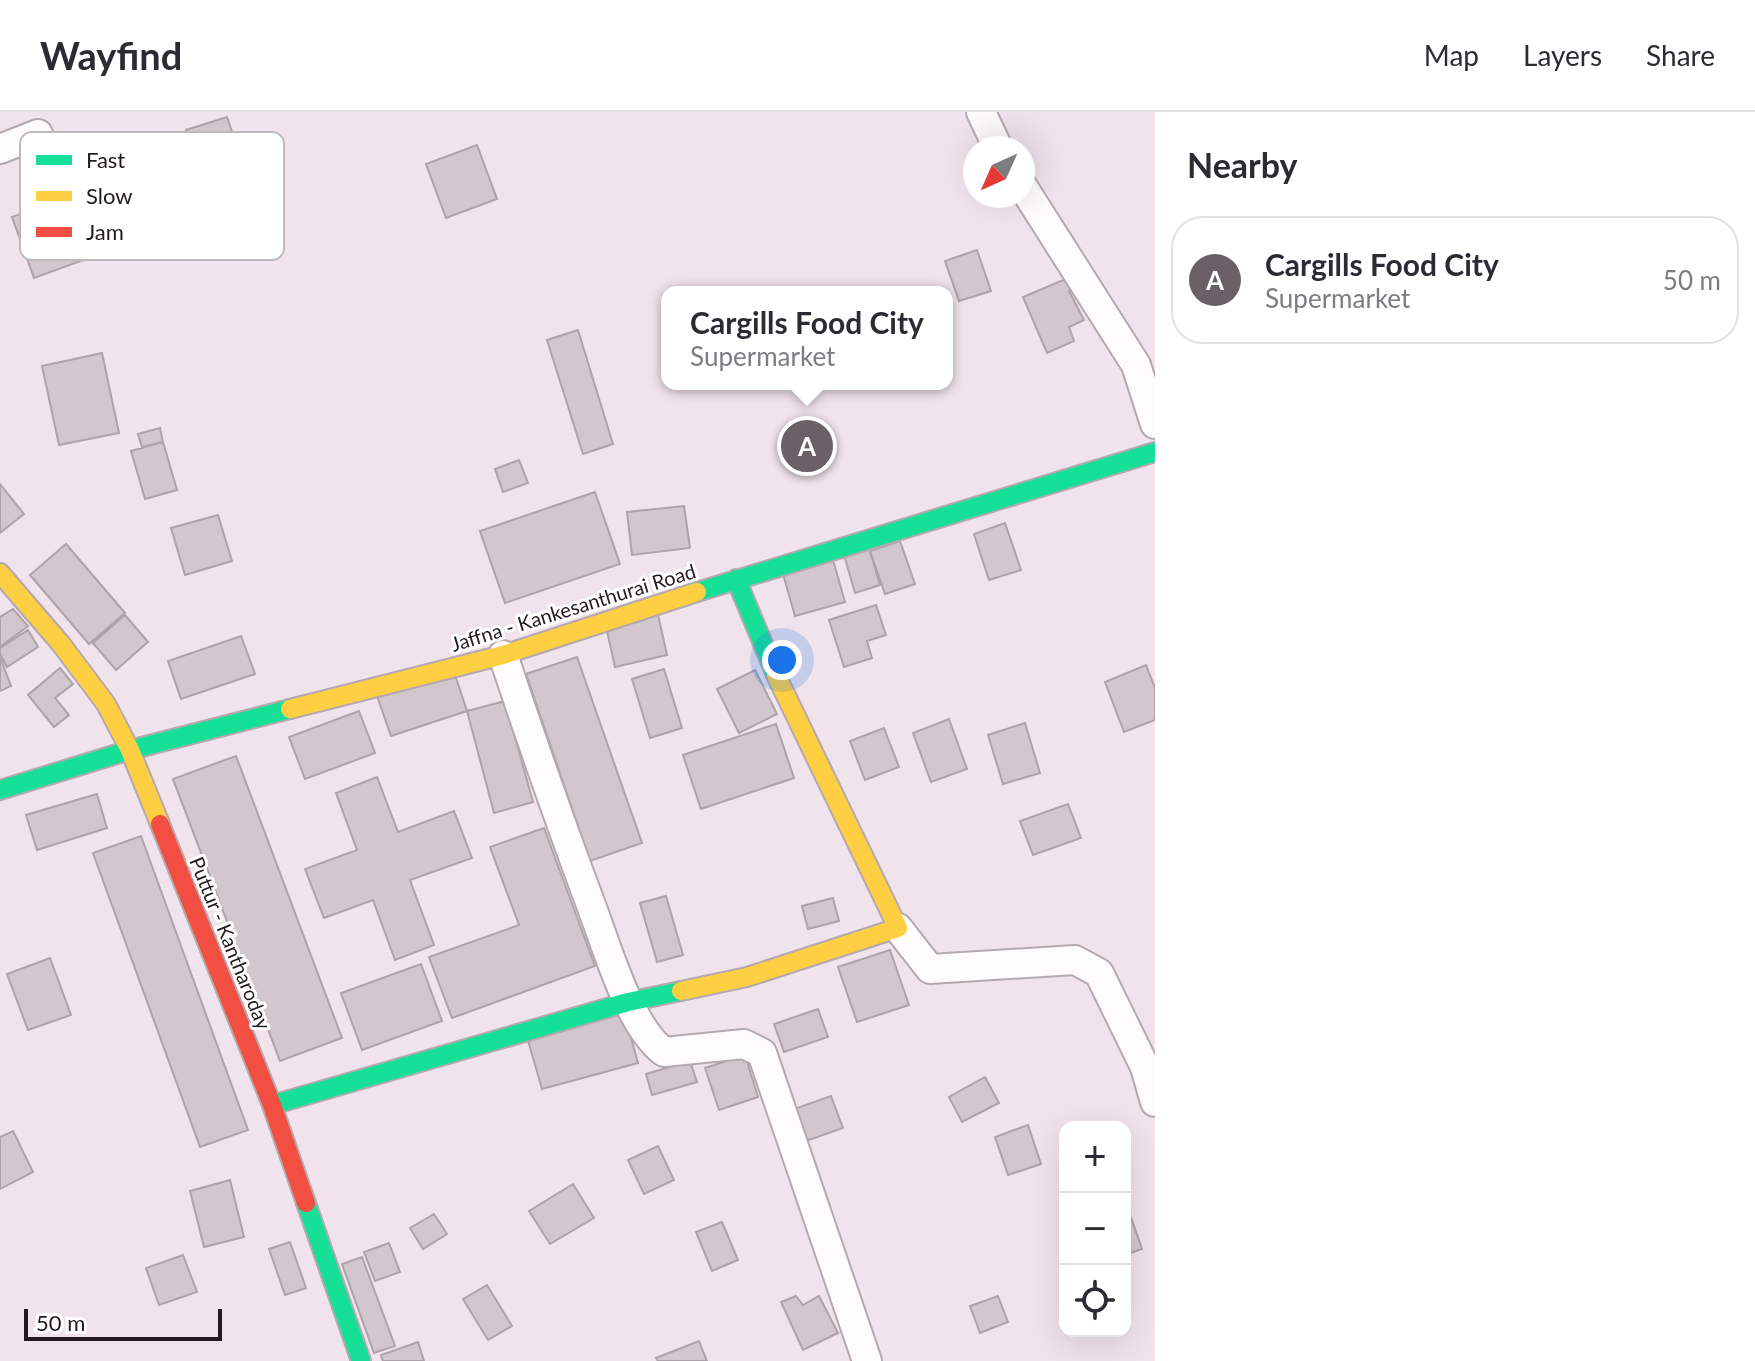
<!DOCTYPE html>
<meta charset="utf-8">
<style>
:root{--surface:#fff;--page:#f7f7f7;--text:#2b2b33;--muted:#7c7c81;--line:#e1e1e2;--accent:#6b6066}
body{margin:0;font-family:Lato,sans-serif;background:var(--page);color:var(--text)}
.controls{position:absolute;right:24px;bottom:24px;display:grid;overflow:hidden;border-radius:16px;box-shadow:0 8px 32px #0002}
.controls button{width:72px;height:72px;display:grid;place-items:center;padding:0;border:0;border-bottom:2px solid var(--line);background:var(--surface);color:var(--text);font:40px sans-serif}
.compass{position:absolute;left:963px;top:24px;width:72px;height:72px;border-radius:50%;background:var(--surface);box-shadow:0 8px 32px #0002;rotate:225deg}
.scale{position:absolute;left:24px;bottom:20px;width:198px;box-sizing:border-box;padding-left:8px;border:4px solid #231a1f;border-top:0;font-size:22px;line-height:28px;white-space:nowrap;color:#231a1f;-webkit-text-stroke:6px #fff;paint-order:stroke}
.you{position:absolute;left:782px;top:548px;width:28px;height:28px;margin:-20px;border:6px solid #fff;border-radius:50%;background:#1a73e8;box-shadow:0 0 0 12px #1a73e833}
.badge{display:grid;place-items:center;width:52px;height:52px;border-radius:50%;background:var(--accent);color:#fff;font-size:26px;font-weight:700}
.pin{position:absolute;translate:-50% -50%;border:4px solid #fff;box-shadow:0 2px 8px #0006}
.popup{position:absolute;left:661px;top:174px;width:292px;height:104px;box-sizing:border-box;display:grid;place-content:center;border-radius:16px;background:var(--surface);filter:drop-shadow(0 2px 6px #0005);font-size:26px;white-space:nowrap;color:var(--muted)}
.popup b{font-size:30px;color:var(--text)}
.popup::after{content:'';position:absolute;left:50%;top:100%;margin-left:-16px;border:16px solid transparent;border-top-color:var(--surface)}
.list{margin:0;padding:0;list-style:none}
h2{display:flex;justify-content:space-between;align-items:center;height:104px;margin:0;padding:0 32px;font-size:34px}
h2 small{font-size:26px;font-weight:400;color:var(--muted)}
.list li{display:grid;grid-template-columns:52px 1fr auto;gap:24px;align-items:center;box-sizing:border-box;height:128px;margin:0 16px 16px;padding:0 16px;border:2px solid var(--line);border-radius:32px}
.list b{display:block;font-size:30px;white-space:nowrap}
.list p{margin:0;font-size:26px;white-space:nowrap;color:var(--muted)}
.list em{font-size:26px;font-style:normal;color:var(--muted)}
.icon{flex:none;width:44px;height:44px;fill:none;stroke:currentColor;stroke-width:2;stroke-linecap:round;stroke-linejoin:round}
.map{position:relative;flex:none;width:1155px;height:1249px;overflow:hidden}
header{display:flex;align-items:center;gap:48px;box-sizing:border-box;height:112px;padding:0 40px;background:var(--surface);border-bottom:2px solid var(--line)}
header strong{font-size:38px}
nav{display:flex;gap:44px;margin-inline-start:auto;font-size:28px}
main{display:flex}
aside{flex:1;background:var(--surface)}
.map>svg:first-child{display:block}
.building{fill:#d2c7cd;stroke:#ada3a9;stroke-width:2}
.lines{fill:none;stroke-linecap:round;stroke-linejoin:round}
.street-casing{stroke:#b4a9af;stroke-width:32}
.fast-casing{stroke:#b4a9af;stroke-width:22}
.slow-casing{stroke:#b4a9af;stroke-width:22}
.jam-casing{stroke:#b4a9af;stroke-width:22}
.street{stroke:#fdfbfc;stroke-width:28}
.fast{stroke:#16e098;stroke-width:18}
.slow{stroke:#ffcf43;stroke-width:18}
.jam{stroke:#f24e42;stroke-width:18}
.labels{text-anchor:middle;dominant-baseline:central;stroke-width:6;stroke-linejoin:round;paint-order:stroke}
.street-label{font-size:20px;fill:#231a1f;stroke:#fff}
.key{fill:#fff;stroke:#bdbabc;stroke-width:2}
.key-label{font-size:22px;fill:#231a1f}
</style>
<header>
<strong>Wayfind</strong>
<nav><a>Map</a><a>Layers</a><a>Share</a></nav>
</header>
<main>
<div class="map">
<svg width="1155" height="1249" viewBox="0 0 1155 1249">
<rect width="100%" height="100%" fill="#f1e3eb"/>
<!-- building -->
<path class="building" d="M227,5L244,55L202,68L186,18Z
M477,33L497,87L446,106L426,52Z
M78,81L100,142L34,166L12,105Z
M124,127L128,141L108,147L104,133Z
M977,138L991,179L959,189L945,149Z
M1070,165L1075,176L1069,179L1084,208L1069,215L1074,229L1047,241L1023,185Z
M578,218L613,332L583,342L547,228Z
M102,241L119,321L59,333L42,254Z
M160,316L163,330L142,335L138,322Z
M163,330L177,378L145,387L131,339Z
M519,348L528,371L503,380L495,357Z
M0,372L24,402L0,421Z
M595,380L620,452L505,491L480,419Z
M684,394L690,436L632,443L627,400Z
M218,403L232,449L185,463L171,416Z
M1005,411L1021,458L989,468L974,422Z
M900,429L915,472L885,482L870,439Z
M66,432L125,501L89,532L30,463Z
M869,436L880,473L855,481L844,443Z
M833,448L845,490L795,504L783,462Z
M876,493L886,523L867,529L872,546L844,555L829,508Z
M13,497L28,514L0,535V505Z
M657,498L667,543L615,555L605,510Z
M125,503L148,530L116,558L93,531Z
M28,518L38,535L7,555L0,542V536Z
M241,524L255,562L181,587L168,549Z
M0,545L11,574L0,579Z
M577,545L642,731L590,749L526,562Z
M1146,553L1155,576V608L1124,620L1105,570Z
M60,556L73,572L55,586L69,603L54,615L28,583Z
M664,557L682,616L650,626L632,567Z
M755,558L777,602L739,621L717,577Z
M454,560L467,599L391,624L377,584Z
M505,589L533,690L494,701L467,599Z
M359,599L375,641L305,667L289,625Z
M949,607L967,657L931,670L913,621Z
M1025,611L1040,661L1003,672L988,623Z
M776,612L794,666L701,697L683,643Z
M884,616L899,655L865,668L850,629Z
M236,644L342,926L280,949L173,667Z
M377,665L398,720L454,699L472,746L410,768L434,833L395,848L373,788L324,806L305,757L357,738L336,681Z
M97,682L107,716L37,738L26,703Z
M1068,692L1081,726L1033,743L1020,709Z
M544,716L595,854L452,906L429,845L519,813L490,735Z
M141,724L248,1018L200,1035L93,741Z
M666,784L683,843L657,850L640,791Z
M833,786L839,809L808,817L802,794Z
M890,838L909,893L857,910L838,855Z
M50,846L71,903L28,918L7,862Z
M421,852L442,909L362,938L341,881Z
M623,897L638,951L542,977L527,925Z
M818,897L828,925L784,940L774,912Z
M745,943L758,985L719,998L705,956Z
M690,949L697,970L652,983L646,962Z
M985,965L999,991L962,1010L949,985Z
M831,984L843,1016L806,1029L794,997Z
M1028,1013L1041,1052L1008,1063L995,1025Z
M13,1019L33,1060L0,1077V1025Z
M658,1034L674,1068L644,1082L628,1048Z
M230,1068L244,1125L204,1135L190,1079Z
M573,1072L594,1106L550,1132L529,1099Z
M1127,1094L1142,1137L1125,1143V1095Z
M434,1102L447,1122L423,1137L410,1116Z
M722,1110L738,1148L712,1159L696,1120Z
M290,1130L306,1176L285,1183L269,1137Z
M389,1131L400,1160L375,1169L364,1140Z
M183,1143L197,1180L159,1193L146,1156Z
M362,1145L395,1234L374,1241L342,1152Z
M487,1173L512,1214L488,1228L463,1187Z
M796,1184L803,1193L819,1184L838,1221L803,1238L781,1190Z
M998,1184L1008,1210L980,1221L970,1194Z
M699,1229L707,1249H658L656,1246Z
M418,1230L424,1249H383L381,1243Z"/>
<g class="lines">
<!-- street casing -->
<g class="street-casing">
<path id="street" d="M981,0L998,36
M0,37L38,22L51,61
M1023,75L1136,253L1155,312
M503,543C531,627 560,710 591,793C607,835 629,914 664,940L744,932L762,941L867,1249
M898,816L930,857L1075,848L1099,861L1145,955L1155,990"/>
</g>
<!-- fast casing -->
<g class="fast-casing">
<path id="fast" d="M736,467L776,563
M697,480L1155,340
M0,678L130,638L290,597
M272,993L628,890L681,879
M306,1091L361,1249"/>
</g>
<!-- slow casing -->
<g class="slow-casing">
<path id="slow" d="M0,461L61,532L106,592L130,638L160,712
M290,597L503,543L697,480
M681,879L747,865L898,816L776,563"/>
</g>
<!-- jam casing -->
<g class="jam-casing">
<path id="jam" d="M160,712L272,993L306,1091"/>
</g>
<!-- street -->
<use href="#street" class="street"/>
<!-- fast -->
<use href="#fast" class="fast"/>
<!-- slow -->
<use href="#slow" class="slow"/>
<!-- jam -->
<use href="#jam" class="jam"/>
</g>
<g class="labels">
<!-- street labels -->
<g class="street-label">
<text transform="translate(573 495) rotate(-17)">Jaffna - Kankesanthurai Road</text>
<text transform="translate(231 831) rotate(68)">Puttur - Kantharoday</text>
</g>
</g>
<!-- legend -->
<rect x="20" y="20" width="264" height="128" rx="12" class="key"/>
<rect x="36" y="43" width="36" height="10" fill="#16e098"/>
<rect x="36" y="79" width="36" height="10" fill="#ffcf43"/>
<rect x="36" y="115" width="36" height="10" fill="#f24e42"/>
<g class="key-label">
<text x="86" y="56">Fast</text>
<text x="86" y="92">Slow</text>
<text x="86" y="128">Jam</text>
</g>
</svg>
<div class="controls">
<button>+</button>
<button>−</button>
<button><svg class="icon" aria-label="locate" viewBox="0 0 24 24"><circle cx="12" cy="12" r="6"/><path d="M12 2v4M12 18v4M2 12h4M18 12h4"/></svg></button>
</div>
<svg class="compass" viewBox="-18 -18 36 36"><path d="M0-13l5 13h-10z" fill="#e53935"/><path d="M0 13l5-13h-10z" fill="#7c7c81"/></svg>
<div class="scale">50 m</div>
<div class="you"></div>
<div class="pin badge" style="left:807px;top:334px">A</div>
<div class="popup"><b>Cargills Food City</b>Supermarket</div>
</div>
<aside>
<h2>Nearby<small></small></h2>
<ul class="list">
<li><span class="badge">A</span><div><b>Cargills Food City</b><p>Supermarket</p></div><em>50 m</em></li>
</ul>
</aside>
</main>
